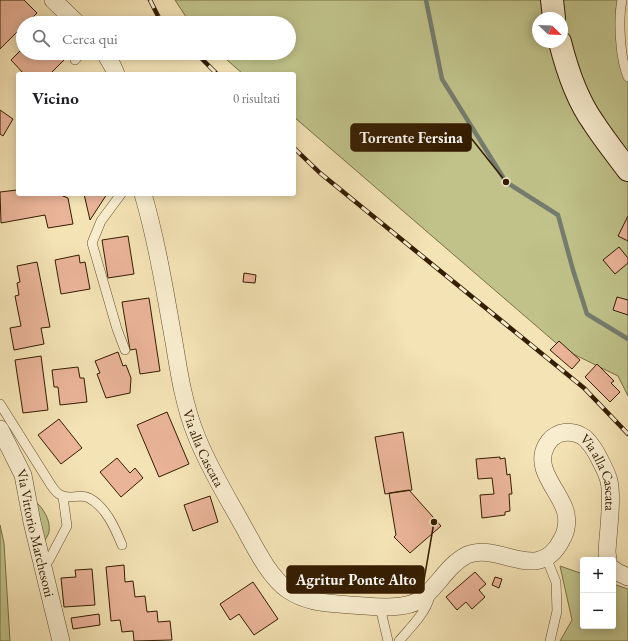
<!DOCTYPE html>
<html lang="it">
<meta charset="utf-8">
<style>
:root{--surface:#fff;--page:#f2f2f2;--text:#202124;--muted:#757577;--line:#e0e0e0}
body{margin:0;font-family:"EB Garamond",serif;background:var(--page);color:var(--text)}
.controls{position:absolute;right:12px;bottom:12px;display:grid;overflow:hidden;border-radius:4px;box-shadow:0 2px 10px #0003}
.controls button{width:36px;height:36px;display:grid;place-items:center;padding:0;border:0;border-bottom:1px solid var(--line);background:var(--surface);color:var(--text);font:20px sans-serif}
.compass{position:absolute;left:532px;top:12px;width:36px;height:36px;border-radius:50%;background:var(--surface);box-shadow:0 2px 10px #0003;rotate:113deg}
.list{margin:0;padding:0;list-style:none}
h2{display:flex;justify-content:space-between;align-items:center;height:52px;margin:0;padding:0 16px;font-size:17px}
h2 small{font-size:13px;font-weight:400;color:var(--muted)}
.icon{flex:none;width:22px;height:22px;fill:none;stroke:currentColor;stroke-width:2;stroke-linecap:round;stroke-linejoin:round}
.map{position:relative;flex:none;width:628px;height:641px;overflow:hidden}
.search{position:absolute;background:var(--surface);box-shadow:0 2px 10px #0003;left:16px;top:16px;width:280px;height:44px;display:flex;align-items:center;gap:10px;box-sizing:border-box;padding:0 14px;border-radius:22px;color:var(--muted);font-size:15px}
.panel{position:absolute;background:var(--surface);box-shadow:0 2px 10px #0003;left:16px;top:72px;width:280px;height:124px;border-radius:4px}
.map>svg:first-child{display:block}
.green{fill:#c0c28a;stroke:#7a7046;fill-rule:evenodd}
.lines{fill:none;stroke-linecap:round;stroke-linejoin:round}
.stream{stroke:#757c6e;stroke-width:4.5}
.building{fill:#eab499;stroke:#351d01}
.service-casing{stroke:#654e2e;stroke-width:10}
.minor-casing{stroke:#654e2e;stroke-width:18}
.secondary-casing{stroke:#351d01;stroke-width:24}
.service{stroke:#f8edcf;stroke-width:9}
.minor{stroke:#f8edcf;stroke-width:17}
.secondary{stroke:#f8edcf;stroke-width:22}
.rail-casing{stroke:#351d01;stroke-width:4.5}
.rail{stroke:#f8edcf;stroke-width:3;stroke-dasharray:9;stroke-linecap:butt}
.labels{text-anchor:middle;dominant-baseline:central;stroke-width:4;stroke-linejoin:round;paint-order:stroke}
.street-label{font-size:14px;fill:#351d01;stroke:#f8edcf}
.leader{fill:none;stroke:#351d01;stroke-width:1.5}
.callout-dot{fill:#351d01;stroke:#f8edcf;stroke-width:1.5}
.callout{fill:#351d01;stroke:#351d01;stroke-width:1.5}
.callout-label{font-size:15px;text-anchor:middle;font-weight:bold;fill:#fff}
</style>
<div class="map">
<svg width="628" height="641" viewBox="0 0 628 641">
<rect width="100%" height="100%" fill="#f4e3b5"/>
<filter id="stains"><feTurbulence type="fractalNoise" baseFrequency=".005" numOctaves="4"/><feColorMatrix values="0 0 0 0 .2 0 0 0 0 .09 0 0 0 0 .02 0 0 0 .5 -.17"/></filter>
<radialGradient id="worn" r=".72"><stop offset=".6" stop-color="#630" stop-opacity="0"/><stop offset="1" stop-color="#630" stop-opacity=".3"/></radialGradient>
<!-- green -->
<path class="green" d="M175,0H618L616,9L619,58L628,59V396L618,376L563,349L294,117V74H243L219,53H289V23H190ZM538,18H562V42H538Z
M35,501C43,508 51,520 49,532C48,536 45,540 43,543Z
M0,525L4,543L10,641H0Z
M560,566L583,574V626H613V584L628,589V641H560L572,620Z"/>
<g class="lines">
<!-- stream -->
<path class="stream" d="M426,0L442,79L506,182L558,215L573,270L587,314L628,339"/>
</g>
<!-- building -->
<path class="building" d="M0,0H24L37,13L27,23H23V26L0,49Z
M23,48V53H71L50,74H24L11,60Z
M0,110L13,119L3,136L0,134Z
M18,187V194H58L68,198L73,224L48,228L45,215L1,223L0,192L17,190Z
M84,194H107L90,220Z
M628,216V241L618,236Z
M128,236L134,274L108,278L102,240Z
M619,247L628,258V263L615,274L603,260Z
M79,255L80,263L85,262L90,289L61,294L55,260Z
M37,262L50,327L41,328L44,344L14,350L10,328L21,326L15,296L19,295L17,283L20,282L17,266Z
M244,273L256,275L255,283L243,282Z
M617,297L628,300V315L613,310Z
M149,298L160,371L140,374L136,349L130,350L122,302Z
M559,341L580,360L572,369L550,350Z
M118,352L123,366L126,365L131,378L130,393L106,398L97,374L100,373L95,361Z
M41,356L48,410L23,413L15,360Z
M597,364L614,381L611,383L620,392L610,402L585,377Z
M78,367L80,378H84L87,402L60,405L58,387H54L52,370Z
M167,412L189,464L159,477L137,425Z
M59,419L82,448L61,464L38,435Z
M403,432L412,490L385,494L375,437Z
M500,457V459L505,458L507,475L510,474L512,494H509L510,511L505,512V515L482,518L480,495L494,494L492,478L478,479L476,459Z
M117,458L130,473L135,468L143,478L121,497L100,472Z
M409,490L441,526L410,553L394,537L396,535L389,493Z
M210,496L218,522L193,531L184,505Z
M124,565L125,582L133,581L135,597L145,596L147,612L157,611L158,622L170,621L172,640L134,641L133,631L122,632L120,620L111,621L106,567Z
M92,569L95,605L64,607L61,578L76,577L75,570Z
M475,572L486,584L479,590L485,597L472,609L466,602L457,610L446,597Z
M495,577L502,579L499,588L492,585Z
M253,582L278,619L254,635L239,614L230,620L220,604Z
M99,614L100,625L73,629L71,618Z"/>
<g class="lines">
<!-- service casing -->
<g class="service-casing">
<path id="service" d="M622,0C618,20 620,59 628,77
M75,60L81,53
M121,194L101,221L92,243L117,329L125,350
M0,404L51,485C53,488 56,492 59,494C68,501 79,493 89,498C106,507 115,528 122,545
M546,557L556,582L557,611L550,641
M44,566L49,560L67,526L63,497
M380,607L388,641
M399,641C410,628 426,613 430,596"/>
</g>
<!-- minor casing -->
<g class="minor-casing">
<g id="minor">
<path d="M53,0L77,23"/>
<path d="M105,53L113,67L116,74"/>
<path id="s1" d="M143,194C157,242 165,292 174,342C179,373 184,405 196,435C208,466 226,495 242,524C254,545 268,576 288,590C307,603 328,603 350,605C370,606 402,611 420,600C437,588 447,565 467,555C499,541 539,586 562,539C567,531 568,519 565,510C558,489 534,469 546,446C549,440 555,435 561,433C570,431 578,433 585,438C591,444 595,450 599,458C603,466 607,473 609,481C613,499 608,532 607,552L608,560"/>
<path id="s2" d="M0,429L23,475L32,522L61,641"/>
<path d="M613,569L617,572L628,577"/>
</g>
</g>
<!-- secondary casing -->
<g class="secondary-casing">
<path id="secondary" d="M552,0L554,18
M560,42C567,70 576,98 593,122C604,139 616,154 628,170"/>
</g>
<!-- service -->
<use href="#service" class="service"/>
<!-- minor -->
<use href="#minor" class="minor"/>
<!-- secondary -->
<use href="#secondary" class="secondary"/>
<!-- rail casing -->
<g class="rail-casing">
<path id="rail" d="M150,0L159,18L164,23
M196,53L217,74
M294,148L320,173L584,388L628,434"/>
</g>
<!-- rail -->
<use href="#rail" class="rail"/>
</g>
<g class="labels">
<!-- street labels -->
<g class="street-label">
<text stroke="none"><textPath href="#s1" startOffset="262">Via alla Cascata</textPath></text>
<text stroke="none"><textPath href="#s1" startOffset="919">Via alla Cascata</textPath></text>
<text stroke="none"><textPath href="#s2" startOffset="111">Via Vittorio Marchesoni</textPath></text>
</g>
</g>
<!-- callouts -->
<path class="leader" d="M506 182L471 138M434 522L424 580"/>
<g class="callout-dot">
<circle cx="506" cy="182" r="4"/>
<circle cx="434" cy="522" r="4"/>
</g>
<g class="callout">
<rect x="351" y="124" width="120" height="27" rx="4"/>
<rect x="287" y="566" width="137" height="27" rx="4"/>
</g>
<g class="callout-label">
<text x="411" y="143">Torrente Fersina</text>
<text x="356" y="585">Agritur Ponte Alto</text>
</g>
<rect width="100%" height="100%" filter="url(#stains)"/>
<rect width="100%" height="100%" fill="url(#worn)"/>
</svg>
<div class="controls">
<button>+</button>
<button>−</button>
</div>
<svg class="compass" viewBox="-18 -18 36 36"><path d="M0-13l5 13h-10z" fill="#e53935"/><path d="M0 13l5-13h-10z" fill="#757577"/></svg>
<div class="search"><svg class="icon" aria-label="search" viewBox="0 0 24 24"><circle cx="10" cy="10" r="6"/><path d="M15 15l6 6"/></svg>Cerca qui</div>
<section class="panel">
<h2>Vicino<small>0 risultati</small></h2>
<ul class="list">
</ul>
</section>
</div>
